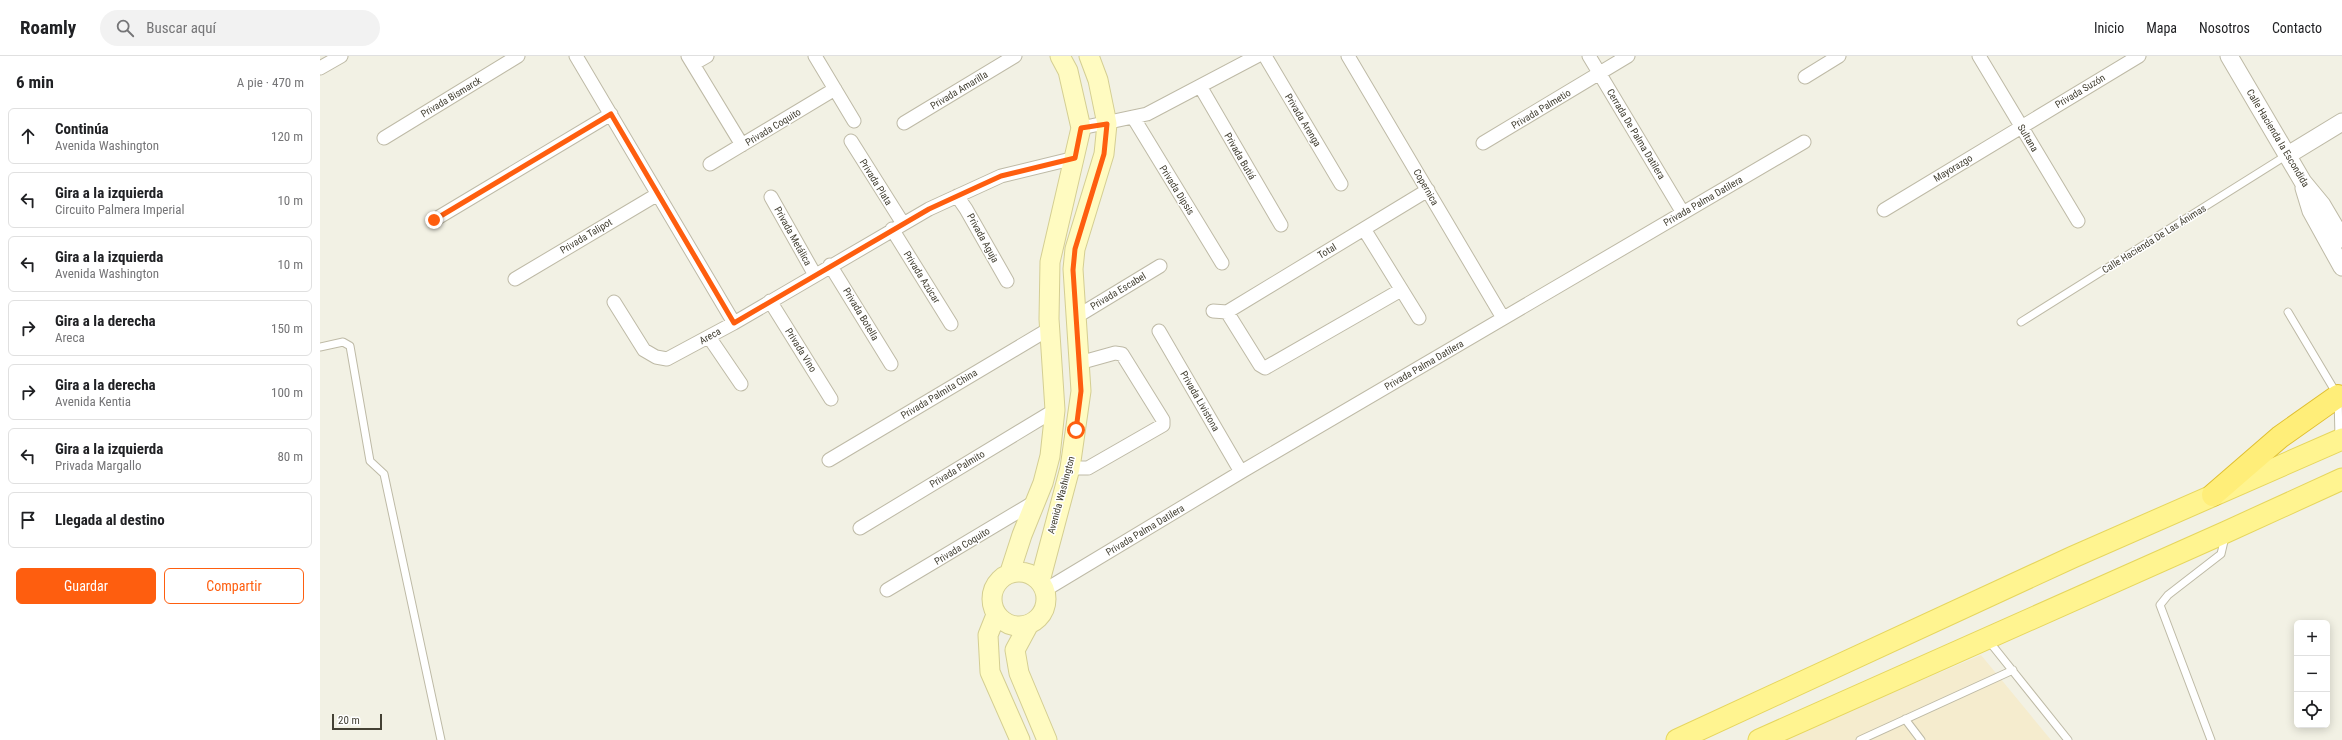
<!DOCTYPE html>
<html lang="es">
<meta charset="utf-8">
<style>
:root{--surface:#fff;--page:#f2f2f2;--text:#202124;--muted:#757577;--line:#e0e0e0;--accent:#fe5e0f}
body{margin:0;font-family:"Roboto Condensed",sans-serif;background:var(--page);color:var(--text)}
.controls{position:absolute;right:12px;bottom:12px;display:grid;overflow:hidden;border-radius:6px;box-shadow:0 2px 10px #0003}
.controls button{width:36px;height:36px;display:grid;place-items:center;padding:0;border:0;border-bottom:1px solid var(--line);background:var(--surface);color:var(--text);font:20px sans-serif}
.scale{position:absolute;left:12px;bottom:10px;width:50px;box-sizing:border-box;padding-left:4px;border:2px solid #444134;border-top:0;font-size:11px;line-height:14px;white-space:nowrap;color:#444134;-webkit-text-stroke:3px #fff;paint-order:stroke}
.stop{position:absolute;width:12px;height:12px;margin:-9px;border:3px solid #fe5e0f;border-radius:50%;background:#fff}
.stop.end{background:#fe5e0f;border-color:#fff;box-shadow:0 1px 4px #0008}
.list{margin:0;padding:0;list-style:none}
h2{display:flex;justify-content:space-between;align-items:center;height:52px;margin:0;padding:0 16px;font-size:17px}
h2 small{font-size:13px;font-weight:400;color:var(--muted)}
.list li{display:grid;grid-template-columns:26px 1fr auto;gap:12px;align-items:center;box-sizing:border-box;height:56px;margin:0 8px 8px;padding:0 8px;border:1px solid var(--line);border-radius:6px}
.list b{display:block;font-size:15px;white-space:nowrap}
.list p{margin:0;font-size:13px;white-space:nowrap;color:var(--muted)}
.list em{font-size:13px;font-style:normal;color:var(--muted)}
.actions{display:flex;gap:8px;padding:12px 16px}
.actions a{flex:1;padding:9px 0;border:1px solid var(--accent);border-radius:6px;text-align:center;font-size:14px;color:var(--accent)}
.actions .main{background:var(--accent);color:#fff}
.icon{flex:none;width:22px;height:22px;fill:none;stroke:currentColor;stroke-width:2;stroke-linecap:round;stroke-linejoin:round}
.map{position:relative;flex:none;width:2022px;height:684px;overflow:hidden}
header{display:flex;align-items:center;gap:24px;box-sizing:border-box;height:56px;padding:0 20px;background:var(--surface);border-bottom:1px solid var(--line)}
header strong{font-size:19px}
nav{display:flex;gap:22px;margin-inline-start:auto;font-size:14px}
.search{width:280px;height:36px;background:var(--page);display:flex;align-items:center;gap:10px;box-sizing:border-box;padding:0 14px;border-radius:22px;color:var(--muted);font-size:15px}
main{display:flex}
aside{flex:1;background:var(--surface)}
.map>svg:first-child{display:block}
.commercial{fill:#f5ecce}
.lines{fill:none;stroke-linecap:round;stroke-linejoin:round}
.service-casing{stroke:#bebaa6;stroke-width:9}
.minor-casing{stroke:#bebaa6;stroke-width:15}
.tertiary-casing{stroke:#bebaa6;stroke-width:19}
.secondary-casing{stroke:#d4ce92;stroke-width:21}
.primary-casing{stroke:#e6d65e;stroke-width:23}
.trunk-casing{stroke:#e0bf30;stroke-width:24}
.service{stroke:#fff;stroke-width:7}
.minor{stroke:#fff;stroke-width:13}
.tertiary{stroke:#fff;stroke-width:17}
.secondary{stroke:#fffbc1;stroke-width:19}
.primary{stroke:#fff490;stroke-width:21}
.trunk{stroke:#ffee79;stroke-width:22}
.route{stroke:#fe5e0f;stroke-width:5}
.labels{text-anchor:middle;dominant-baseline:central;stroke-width:3;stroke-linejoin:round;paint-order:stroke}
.street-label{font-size:10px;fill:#444134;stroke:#fff}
</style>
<header>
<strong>Roamly</strong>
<div class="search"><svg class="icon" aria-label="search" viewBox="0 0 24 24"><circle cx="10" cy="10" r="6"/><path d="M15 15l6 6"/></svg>Buscar aquí</div>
<nav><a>Inicio</a><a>Mapa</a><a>Nosotros</a><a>Contacto</a></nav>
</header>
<main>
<aside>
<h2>6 min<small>A pie · 470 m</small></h2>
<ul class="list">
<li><svg class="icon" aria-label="ahead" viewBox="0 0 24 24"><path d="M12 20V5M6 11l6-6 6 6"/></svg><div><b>Continúa</b><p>Avenida Washington</p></div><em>120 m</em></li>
<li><svg class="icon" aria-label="left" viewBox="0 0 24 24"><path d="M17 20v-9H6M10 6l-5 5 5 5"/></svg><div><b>Gira a la izquierda</b><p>Circuito Palmera Imperial</p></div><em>10 m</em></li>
<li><svg class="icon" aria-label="left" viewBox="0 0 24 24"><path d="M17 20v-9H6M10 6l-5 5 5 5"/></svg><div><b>Gira a la izquierda</b><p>Avenida Washington</p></div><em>10 m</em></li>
<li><svg class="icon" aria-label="right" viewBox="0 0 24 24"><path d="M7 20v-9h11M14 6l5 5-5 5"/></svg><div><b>Gira a la derecha</b><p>Areca</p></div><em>150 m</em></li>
<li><svg class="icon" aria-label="right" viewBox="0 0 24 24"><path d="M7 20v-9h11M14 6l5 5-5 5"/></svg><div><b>Gira a la derecha</b><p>Avenida Kentia</p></div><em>100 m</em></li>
<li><svg class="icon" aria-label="left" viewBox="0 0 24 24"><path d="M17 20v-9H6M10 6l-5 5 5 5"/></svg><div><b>Gira a la izquierda</b><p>Privada Margallo</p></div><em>80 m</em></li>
<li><svg class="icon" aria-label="arrive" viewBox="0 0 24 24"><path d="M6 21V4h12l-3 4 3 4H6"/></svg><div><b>Llegada al destino</b></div></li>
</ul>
<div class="actions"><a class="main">Guardar</a><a>Compartir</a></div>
</aside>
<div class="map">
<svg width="2022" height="684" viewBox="0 0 2022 684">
<rect width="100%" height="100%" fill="#f2f1e4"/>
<!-- commercial -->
<path class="commercial" d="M1661,599L1731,684H1461Z"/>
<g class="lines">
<!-- service casing -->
<g class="service-casing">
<path id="service" d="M1968,256L2018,340L2019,382
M1701,266L1967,99
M0,291L23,286L30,290L50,405L64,418L121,684
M1668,584L1748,684
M1585,663L1601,684
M1540,684L1693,614
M1891,684L1840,549L1848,539L1901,498L1905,481"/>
</g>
<!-- minor casing -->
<g class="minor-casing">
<path id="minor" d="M256,0L414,267
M368,0L422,89
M495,0L534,65
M945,0L1021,128
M1028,0L1183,262
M1269,0L1363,157
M1659,0L1758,165
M373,8L387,0
M0,12L21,0
M1485,21L1519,0
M880,30L961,169
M813,61L902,207
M584,67L695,0
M761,72L827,58L937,0
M64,82L198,0
M531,85L582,166
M1163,87L1308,0
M390,108L515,33
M637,140L646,153L687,225
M451,141L495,219
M1564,154L1819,0
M114,164L291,58
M572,173L631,268
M1044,173L1099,262
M510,209L571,308
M195,223L338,138
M450,245L511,343
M294,246L324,294L336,301L347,303L414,267L609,153L681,120L755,102
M893,255L907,256
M907,256L1108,134
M907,256L940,309L945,312L1081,234
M756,261L840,210
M839,275L921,416
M389,281L421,328
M509,404L729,273
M750,412H768L843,369V364L802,298L795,297L759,307
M540,472L735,354
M567,534L716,445
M725,534L921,416L1484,86"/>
</g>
<!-- tertiary casing -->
<g class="tertiary-casing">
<path id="tertiary" d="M1909,0L1983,126L2002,149L2022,183
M1968,99L2022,66
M1984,132L1991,155L2022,211"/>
</g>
<!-- secondary casing -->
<g class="secondary-casing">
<path id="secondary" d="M672 543a27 27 0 1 1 54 0a27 27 0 1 1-54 0Z
M690,516L702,479L723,427L730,400L735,354L729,263L730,206L761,72L748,15L740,0
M720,525L750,412L761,335L753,213L755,193L784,98L787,68L778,24L769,0
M676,559L668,579L670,616L700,684
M709,568L695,594L699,617L727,684"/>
</g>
<!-- primary casing -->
<g class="primary-casing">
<path id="primary" d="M1357,684L1753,501L2022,383
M1439,684L1906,476L2022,423"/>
</g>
<!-- trunk casing -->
<g class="trunk-casing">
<path id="trunk" d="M1893,439L1960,381L2018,340"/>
</g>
<!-- service -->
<use href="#service" class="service"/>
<!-- minor -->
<use href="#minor" class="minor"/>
<!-- tertiary -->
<use href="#tertiary" class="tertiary"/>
<!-- secondary -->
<use href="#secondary" class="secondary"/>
<!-- primary -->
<use href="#primary" class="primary"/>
<!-- trunk -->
<use href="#trunk" class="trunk"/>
</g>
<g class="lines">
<!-- route -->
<path class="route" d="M114,164L291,58L414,267L609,153L681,120L755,102L761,72L787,68L784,98L755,193L753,214L761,335L756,374"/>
</g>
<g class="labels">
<!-- street labels -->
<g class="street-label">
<text transform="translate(639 34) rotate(-31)">Privada Amarilla</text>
<text transform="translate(1760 35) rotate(-31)">Privada Suzón</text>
<text transform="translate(131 41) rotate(-31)">Privada Bismarck</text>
<text transform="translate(1221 53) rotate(-31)">Privada Palmetio</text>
<text transform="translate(983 64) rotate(59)">Privada Arenga</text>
<text transform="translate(453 71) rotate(-31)">Privada Coquito</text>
<text transform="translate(1316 78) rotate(59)">Cerrada De Palma Datilera</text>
<text transform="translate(1708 82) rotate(59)">Sultana</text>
<text transform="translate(1958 82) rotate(59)">Calle Hacienda la Escondida</text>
<text transform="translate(920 100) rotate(60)">Privada Butiá</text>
<text transform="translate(1633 112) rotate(-31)">Mayorazgo</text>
<text transform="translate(556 126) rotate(58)">Privada Plata</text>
<text transform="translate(1106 131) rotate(60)">Copernica</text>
<text transform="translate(857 134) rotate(58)">Privada Dipsis</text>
<text transform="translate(1383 145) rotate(-30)">Privada Palma Datilera</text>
<text transform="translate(266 180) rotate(-31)">Privada Talipot</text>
<text transform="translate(473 180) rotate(61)">Privada Metálica</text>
<text transform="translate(663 182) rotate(61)">Privada Aguja</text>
<text transform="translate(1834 183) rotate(-32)">Calle Hacienda De Las Ánimas</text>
<text transform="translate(1007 195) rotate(-31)">Total</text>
<text transform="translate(602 221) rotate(58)">Privada Azúcar</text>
<text transform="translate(798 235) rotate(-31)">Privada Escabel</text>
<text transform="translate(541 258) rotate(59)">Privada Botella</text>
<text transform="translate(390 280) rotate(-29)">Areca</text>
<text transform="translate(481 294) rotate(58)">Privada Vino</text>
<text transform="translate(1104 309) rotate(-30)">Privada Palma Datilera</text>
<text transform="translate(619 338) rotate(-31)">Privada Palmita China</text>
<text transform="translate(880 345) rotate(60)">Privada Livistona</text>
<text transform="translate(637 413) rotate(-31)">Privada Palmito</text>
<text transform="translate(741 439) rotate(-75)">Avenida Washington</text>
<text transform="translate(825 474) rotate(-31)">Privada Palma Datilera</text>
<text transform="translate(642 490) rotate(-31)">Privada Coquito</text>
</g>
</g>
</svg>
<div class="controls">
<button>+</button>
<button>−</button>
<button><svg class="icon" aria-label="locate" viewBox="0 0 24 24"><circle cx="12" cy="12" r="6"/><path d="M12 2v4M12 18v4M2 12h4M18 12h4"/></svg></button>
</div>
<div class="scale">20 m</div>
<div class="stop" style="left:756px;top:374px"></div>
<div class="stop end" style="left:114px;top:164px"></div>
</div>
</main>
